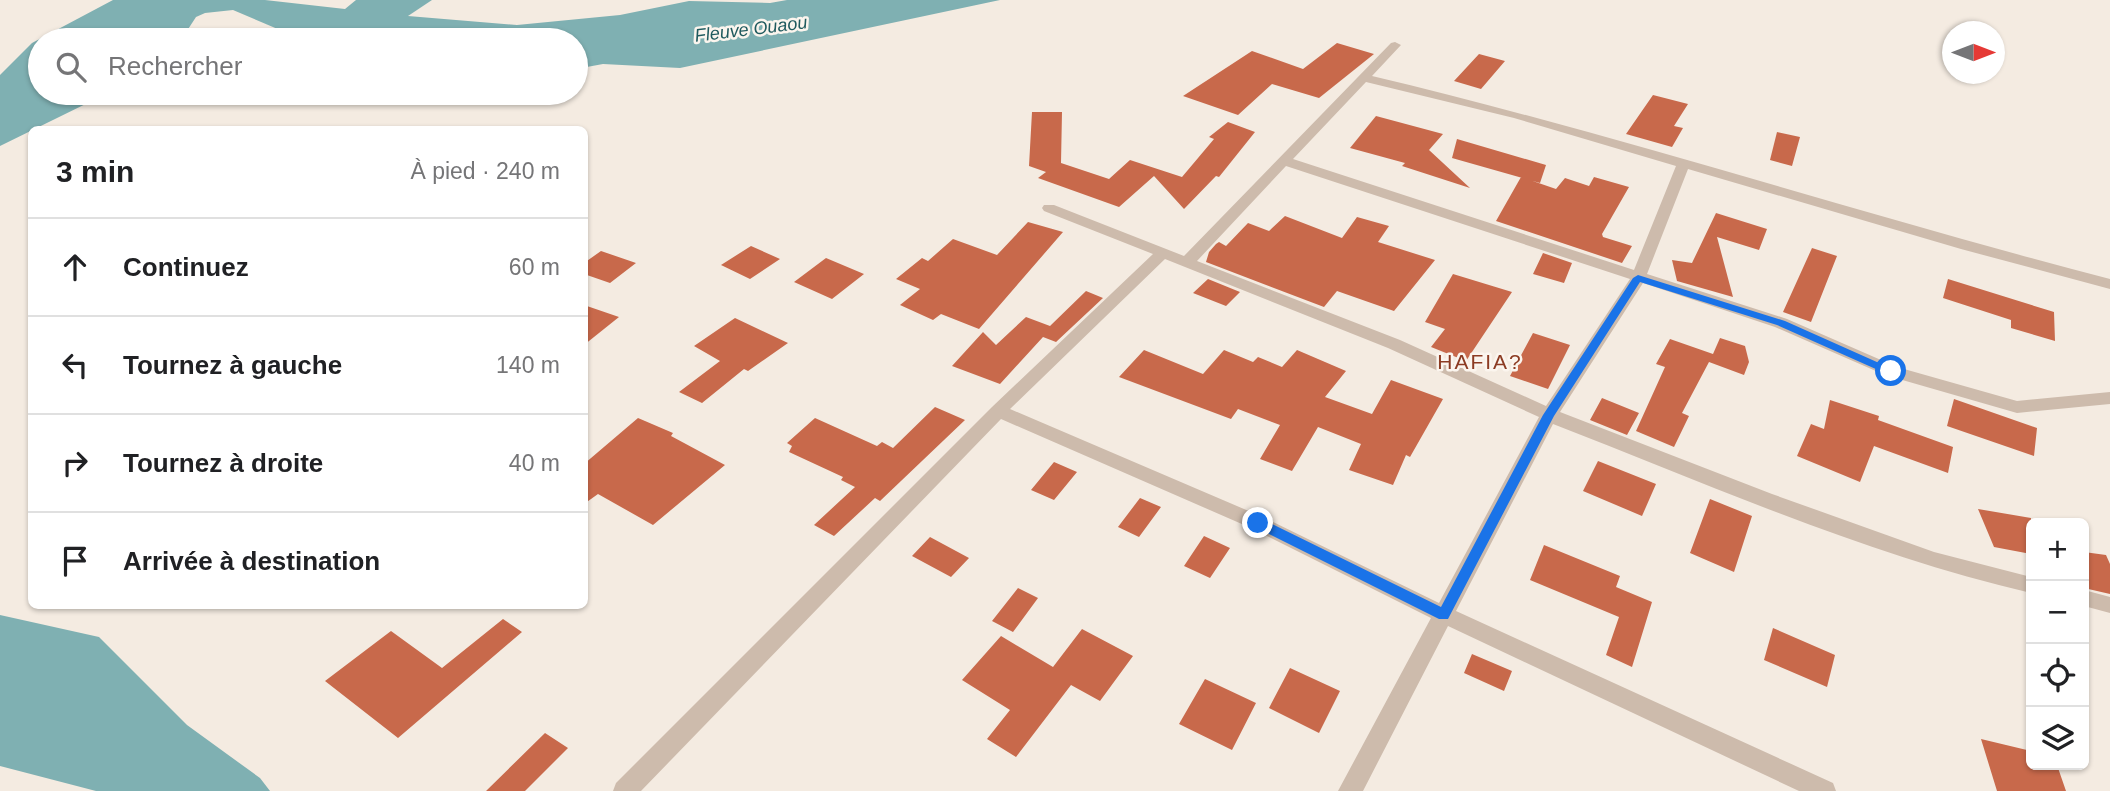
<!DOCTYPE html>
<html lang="fr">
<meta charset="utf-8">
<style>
:root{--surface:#fff;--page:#f2f2f2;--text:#202124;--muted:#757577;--line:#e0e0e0}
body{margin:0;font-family:Arial,sans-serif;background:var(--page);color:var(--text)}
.controls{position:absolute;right:21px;bottom:21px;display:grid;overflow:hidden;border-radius:10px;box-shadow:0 2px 5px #0004}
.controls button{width:63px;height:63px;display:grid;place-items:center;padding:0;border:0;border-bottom:2px solid var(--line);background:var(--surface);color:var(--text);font:35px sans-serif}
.compass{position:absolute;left:1942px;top:21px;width:63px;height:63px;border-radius:50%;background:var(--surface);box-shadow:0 2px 5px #0004;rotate:90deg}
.stop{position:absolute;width:21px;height:21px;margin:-16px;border:5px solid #1a73e8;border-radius:50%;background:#fff}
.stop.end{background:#1a73e8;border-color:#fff;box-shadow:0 2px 7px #0008}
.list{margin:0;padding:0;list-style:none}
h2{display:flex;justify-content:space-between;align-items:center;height:91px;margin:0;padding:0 28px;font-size:30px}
h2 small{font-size:23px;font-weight:400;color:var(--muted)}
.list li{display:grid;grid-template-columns:46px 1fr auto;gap:21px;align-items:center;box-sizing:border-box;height:98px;padding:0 28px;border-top:2px solid var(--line)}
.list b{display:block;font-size:26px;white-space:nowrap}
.list em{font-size:23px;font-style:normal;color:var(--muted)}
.icon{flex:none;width:38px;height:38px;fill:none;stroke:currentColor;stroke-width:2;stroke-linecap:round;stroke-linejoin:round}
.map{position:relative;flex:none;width:2110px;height:791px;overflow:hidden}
.search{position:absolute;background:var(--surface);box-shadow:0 2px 5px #0004;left:28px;top:28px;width:560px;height:77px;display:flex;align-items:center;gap:18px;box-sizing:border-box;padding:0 24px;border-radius:38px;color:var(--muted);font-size:26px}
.panel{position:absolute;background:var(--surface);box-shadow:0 2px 5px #0004;left:28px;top:126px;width:560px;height:483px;border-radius:10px}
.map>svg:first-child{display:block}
.water{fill:#7fb0b2}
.building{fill:#c8694b}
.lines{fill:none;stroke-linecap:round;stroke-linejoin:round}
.street{fill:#cdbbac;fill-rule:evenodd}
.route{fill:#1a73e8}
.labels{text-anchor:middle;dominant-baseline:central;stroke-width:5;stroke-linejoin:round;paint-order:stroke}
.far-water-label{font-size:18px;font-style:italic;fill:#1f5a5e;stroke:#fbf5ee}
.neighbourhood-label{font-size:21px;letter-spacing:2px;fill:#8c3b22;stroke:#fbf5ee}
</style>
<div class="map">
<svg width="2110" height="791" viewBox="0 0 2110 791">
<rect width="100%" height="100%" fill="#f4ebe1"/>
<!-- water -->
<path class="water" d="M113,0H265L345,9L356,0H432L408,16L517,25L620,15L689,1L770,3L787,0H1000L680,68L603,64L576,69V40H330L280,30L233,10L205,13L196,17L181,40H40V93H108L0,146V75L32,43Z
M0,615L99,637L187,725L260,778L270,791H96L0,766Z"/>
<!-- building -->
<path class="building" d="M1337,43L1374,54L1319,98L1272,84L1238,115L1183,96L1252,51L1303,69Z
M1479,54L1505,61L1481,89L1454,81Z
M1653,95L1688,104L1674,126L1683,128L1672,147L1626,134Z
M1032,112H1062L1061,163L1109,179L1130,160L1182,177L1214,139L1209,137L1228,122L1255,132L1219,177L1216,176L1184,209L1154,176L1119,207L1038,178L1046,172L1029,166Z
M1376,116L1443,134L1429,150L1470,188L1402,166L1405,163L1350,148Z
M1777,132L1800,137L1792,166L1770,160Z
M1457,139L1546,165L1540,183L1452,158Z
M1521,177L1556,189L1565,178L1589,186L1594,177L1629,187L1602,234L1603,237L1632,246L1622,263L1496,221Z
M1716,213L1767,229L1759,250L1717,237L1733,297L1677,281L1672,260L1692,263Z
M1285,216L1342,238L1357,217L1389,226L1378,242L1435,260L1394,311L1337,291L1324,307L1206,262L1209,252L1216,244L1219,242L1226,246L1248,223L1269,231Z
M1028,222L1063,232L979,329L941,314L933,320L900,305L920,289L896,279L922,258L928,261L953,239L997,255Z
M751,246L780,259L750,279L721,265Z
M1812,248L1837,256L1811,322L1783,312Z
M601,251L636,263L610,283L584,274V263Z
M1543,253L1572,263L1564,283L1533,274Z
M826,258L864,274L832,299L794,282Z
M1453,274L1512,292L1466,361L1431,347L1445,329L1425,322Z
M1208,279L1240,292L1226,306L1193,293Z
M1948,279L2054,312L2055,341L2011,328V320L1943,298Z
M1086,291L1103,298L1056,342L1043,337L1000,384L952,366L983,332L996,345L1026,317L1050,326Z
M584,305L619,317L584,345Z
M735,318L788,343L748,371L744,369L702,403L679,392L720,361L694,346Z
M1533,333L1570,345L1548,389L1510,376Z
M1720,338L1745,346L1749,362L1744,375L1709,362L1682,413L1689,416L1674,447L1636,431L1665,367L1656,364L1670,339L1713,354Z
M1144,350L1203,374L1224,350L1253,362L1258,357L1282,367L1297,350L1346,371L1325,397L1372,414L1391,380L1443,399L1410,457L1406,455L1393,485L1349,470L1361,444L1318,427L1292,471L1260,459L1280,425L1238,409L1231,419L1119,377Z
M1602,398L1639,413L1627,435L1590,420Z
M1954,399L2037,428L2034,456L1947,426Z
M1830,400L1879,416L1878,420L1953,447L1948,473L1874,446L1860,482L1797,456L1811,424L1824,429Z
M935,407L965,420L880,501L875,498L834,536L814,525L855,487L841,480L843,477L789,452L792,446L787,443L815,418L877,446L882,442L893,448Z
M638,418L673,433L671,436L725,465L653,525L598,494L584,504V464Z
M1598,461L1656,484L1642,516L1583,491Z
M1054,462L1077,472L1054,500L1031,490Z
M1140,498L1161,507L1139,537L1118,527Z
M1710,499L1752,516L1734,572L1690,553Z
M1978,509L2031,518V554L1994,547Z
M1204,536L1230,548L1210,578L1184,566Z
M930,537L969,558L951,577L912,556Z
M1544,545L1620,576L1616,587L1652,602L1632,667L1606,655L1619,617L1530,580Z
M2084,552L2106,555L2110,564V594L2084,588Z
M1018,588L1038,598L1013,632L992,621Z
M503,619L522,632L398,738L325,681L391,631L442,668Z
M1773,628L1835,655L1827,687L1764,660Z
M1082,629L1133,656L1100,701L1071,685L1016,757L987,739L1010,710L962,680L1001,636L1053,667Z
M1472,654L1512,671L1504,691L1464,673Z
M1290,668L1340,691L1319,733L1269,708Z
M1205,679L1256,703L1232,750L1179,724Z
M545,733L568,748L525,791H486Z
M1981,739L2031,751V765H2057L2066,791H1997Z"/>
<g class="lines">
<!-- street -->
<path class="street" d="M1395,42L1401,45L1372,76C1620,135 1863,215 2110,279V289L1961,249L1688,169L1647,274L1787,319L1897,367L2017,401L2110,392V404L2017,413L1885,375L1775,327L1643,283L1560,412L1772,494L1934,552L2031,577V593C1867,555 1710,485 1553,424L1456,611L1833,783L1836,791H1799L1448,626L1363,791H1338L1431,618L1251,528L1001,419L641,791H613L616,783L992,407L1153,254L1044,211L1042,208L1044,205H1054L1184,256L1391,43ZM1366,82L1514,118L1676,166L1634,270L1293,159ZM1286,166L1630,279L1546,406L1400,340L1197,261ZM1165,259L1388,348L1539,417L1439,603L1265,518L1010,409Z
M2084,590L2110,597V613L2084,606Z"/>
</g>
<!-- route -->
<path class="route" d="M1638,275L1785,321L1897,371L1887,374L1777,325L1640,282L1554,416L1448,619H1439L1253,526V519H1262L1441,607L1543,415L1633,278Z"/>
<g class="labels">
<!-- far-water labels -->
<g class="far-water-label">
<text transform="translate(751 29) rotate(-7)">Fleuve Ouaou</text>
</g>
<!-- neighbourhood labels -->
<g class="neighbourhood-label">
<text x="1480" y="361">HAFIA?</text>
</g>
</g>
</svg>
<div class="controls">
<button>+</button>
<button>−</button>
<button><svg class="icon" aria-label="locate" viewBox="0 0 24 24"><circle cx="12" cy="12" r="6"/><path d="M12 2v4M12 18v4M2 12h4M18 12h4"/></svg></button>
<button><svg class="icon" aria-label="layers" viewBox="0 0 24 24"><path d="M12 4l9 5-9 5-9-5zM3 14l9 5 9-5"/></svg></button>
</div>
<svg class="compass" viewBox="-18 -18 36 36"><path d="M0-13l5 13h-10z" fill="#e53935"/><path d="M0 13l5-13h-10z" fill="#757577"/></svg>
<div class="stop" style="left:1891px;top:371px"></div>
<div class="stop end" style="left:1258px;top:523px"></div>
<div class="search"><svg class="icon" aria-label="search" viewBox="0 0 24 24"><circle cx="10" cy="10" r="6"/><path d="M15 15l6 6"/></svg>Rechercher</div>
<section class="panel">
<h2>3 min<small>À pied · 240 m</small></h2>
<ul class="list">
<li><svg class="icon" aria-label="ahead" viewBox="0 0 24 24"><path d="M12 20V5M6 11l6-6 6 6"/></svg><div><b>Continuez</b></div><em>60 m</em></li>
<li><svg class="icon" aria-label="left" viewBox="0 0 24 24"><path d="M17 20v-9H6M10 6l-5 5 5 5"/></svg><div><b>Tournez à gauche</b></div><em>140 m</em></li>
<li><svg class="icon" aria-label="right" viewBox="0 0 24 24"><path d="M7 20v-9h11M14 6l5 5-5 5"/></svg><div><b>Tournez à droite</b></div><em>40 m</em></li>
<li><svg class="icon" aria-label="arrive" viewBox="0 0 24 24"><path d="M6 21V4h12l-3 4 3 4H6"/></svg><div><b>Arrivée à destination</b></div></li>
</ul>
</section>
</div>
